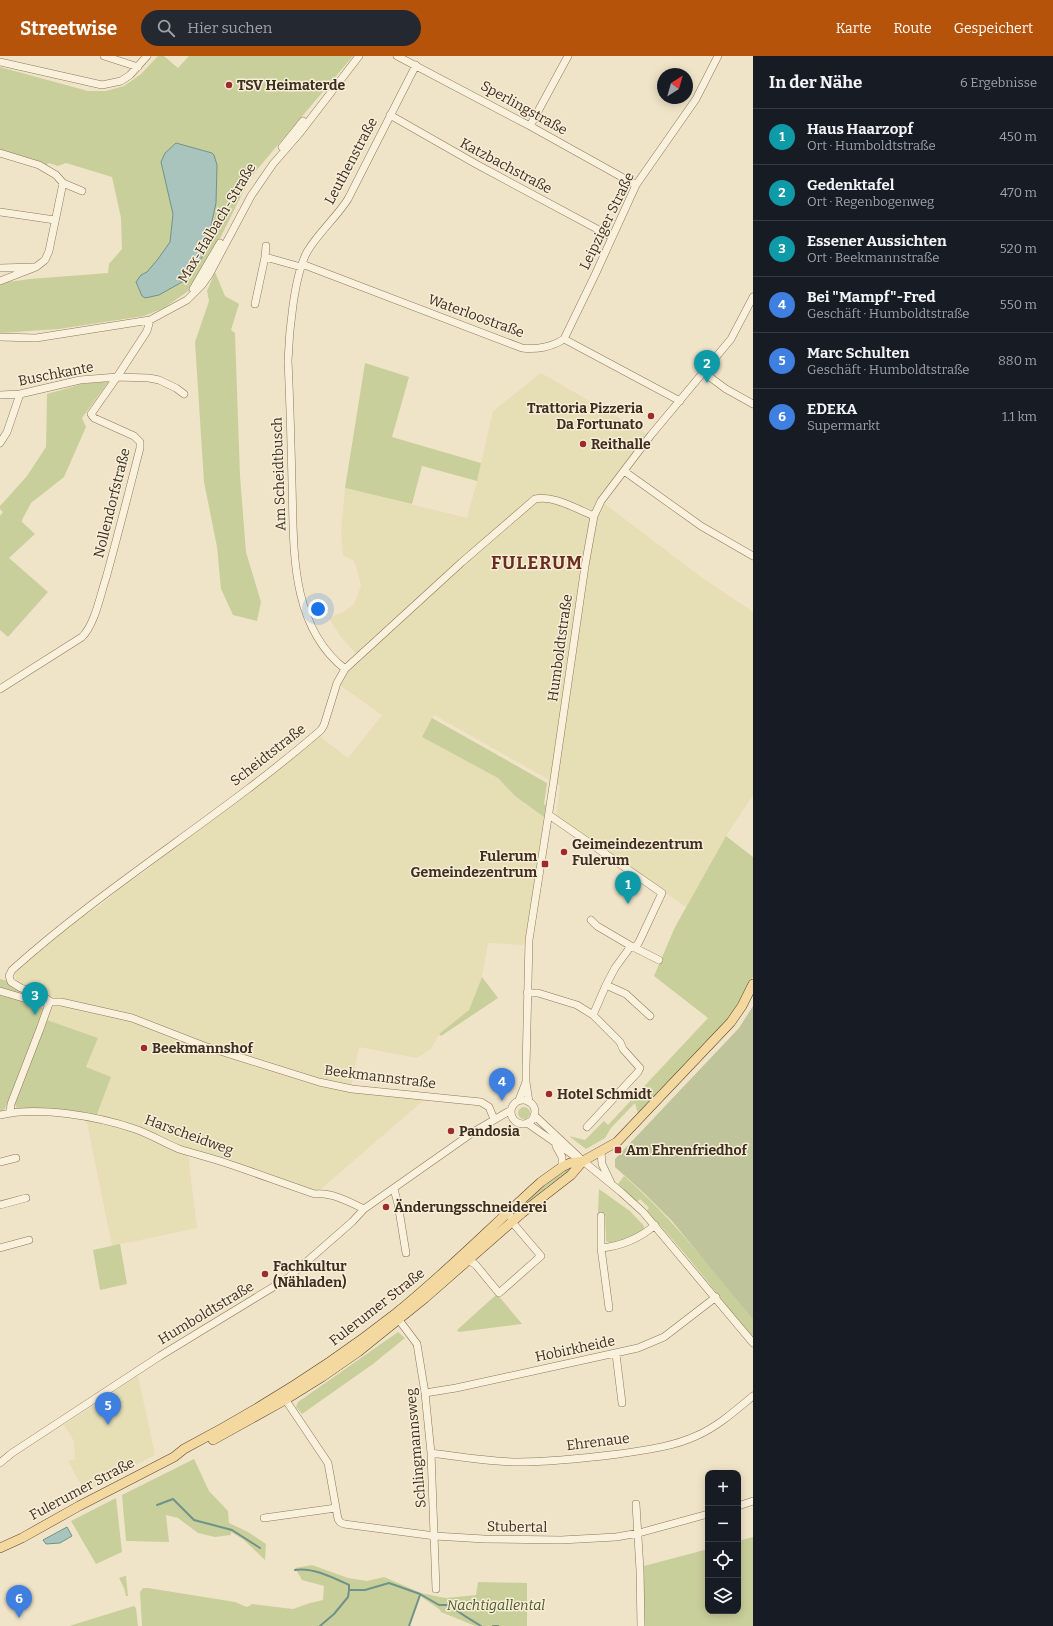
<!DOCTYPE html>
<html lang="de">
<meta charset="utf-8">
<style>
:root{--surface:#171b24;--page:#242831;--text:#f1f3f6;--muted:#9ea1a6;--line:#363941;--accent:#b45309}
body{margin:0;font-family:Bitter,serif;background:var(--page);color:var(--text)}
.controls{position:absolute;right:12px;bottom:12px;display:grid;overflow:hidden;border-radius:8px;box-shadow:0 2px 10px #0003}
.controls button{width:36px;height:36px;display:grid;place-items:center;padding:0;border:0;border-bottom:1px solid var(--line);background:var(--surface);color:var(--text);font:20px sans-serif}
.compass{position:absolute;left:657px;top:12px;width:36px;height:36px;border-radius:50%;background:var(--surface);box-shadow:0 2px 10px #0003;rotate:37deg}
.you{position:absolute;left:318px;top:553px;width:14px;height:14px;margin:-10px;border:3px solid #fff;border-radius:50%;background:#1a73e8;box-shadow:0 0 0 6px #1a73e833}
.badge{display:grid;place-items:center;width:26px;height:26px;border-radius:50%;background:var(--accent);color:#fff;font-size:13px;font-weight:700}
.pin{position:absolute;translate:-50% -33px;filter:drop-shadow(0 1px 2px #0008)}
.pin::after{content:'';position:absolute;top:21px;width:14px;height:12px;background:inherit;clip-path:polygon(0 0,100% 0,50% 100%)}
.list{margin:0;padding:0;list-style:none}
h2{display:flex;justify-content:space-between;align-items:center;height:52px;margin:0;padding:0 16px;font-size:17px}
h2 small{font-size:13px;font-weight:400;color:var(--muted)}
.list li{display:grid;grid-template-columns:26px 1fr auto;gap:12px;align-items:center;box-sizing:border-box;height:56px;padding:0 16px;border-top:1px solid var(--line)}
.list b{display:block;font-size:15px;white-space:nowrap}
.list p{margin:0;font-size:13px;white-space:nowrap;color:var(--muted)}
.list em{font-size:13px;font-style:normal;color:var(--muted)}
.icon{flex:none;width:22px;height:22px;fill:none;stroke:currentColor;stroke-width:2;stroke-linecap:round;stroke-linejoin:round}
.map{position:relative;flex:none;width:753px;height:1570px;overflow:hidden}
header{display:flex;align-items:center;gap:24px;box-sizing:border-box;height:56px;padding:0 20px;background:var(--accent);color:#fff}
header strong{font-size:19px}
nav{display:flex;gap:22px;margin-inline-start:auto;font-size:14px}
.search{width:280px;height:36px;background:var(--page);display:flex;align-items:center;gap:10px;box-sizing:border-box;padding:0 14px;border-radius:22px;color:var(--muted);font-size:15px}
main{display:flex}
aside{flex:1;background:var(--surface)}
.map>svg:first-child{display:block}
.farmland{fill:#e6deb5}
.green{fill:#c9cf9b}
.cemetery{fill:#bfc49a}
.water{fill:#a9c4bc;stroke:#6f938a}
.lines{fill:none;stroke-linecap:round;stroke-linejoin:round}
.stream{stroke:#6f938a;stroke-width:2}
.minor-casing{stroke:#8d765c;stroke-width:8}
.major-casing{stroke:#5b4430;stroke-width:10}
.minor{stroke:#faf1dc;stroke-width:7}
.major{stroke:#f3d9a0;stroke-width:9}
.poi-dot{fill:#9e2a2b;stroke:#f7eed8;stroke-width:1.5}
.labels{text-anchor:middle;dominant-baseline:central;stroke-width:3;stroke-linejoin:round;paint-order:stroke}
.poi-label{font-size:14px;font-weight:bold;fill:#3d2e20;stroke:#f7eed8;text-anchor:start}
.street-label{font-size:14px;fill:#3d2e20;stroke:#f7eed8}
.park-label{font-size:14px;font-style:italic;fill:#4d5a26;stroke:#f7eed8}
.district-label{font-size:18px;font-weight:bold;letter-spacing:1px;fill:#6b2e1e;stroke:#f7eed8}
</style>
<header>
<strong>Streetwise</strong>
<div class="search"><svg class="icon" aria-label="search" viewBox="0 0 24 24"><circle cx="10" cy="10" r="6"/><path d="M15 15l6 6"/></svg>Hier suchen</div>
<nav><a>Karte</a><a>Route</a><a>Gespeichert</a></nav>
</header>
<main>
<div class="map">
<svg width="753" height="1570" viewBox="0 0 753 1570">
<rect width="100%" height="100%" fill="#f0e4c8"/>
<!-- farmland -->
<path class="farmland" d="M541,317L650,380L600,445L597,450L593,460L601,445L701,521L753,556V739L726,780L686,851L556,761L560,730L434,659L422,681L498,722L515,740L544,761L525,887L522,889L488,887L482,921L469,954L439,978L431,993L417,1002L359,991L350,1035L387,1040L425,1043L321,1133L316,1134L308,1133L218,1100L190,1093L188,1098L197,1172L112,1190L86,1062L118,1069L164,1088L166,1085L124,1067L96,1061L111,1021L86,1011L98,982L47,964L52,950L57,948L131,964L194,987L198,999L208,994L210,989L129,958L56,942L23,928L16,923L15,917L40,894L73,866L98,851L127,827L147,814L202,766L267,718L310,683L318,679L348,702L382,659L338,628L345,613L358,600L341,581L329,562L345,555L354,548L361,530L357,513L354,505L343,499L341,475L345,432L467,462L477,425L493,355Z
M138,1320L155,1399L85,1436L68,1405L75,1403L74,1385L64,1369Z"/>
<!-- green -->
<path class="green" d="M158,0H164L178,12L189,0H353L250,122L197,229L164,252L144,260L59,273L0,277V227L30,223L108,217L109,208L122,193L121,162L112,121L66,107L58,110L49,107L45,110L0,95V11L88,35H106L124,30L141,18Z
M215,216L225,240L239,248L231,274L235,277L240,420L246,496L261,546L257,565L233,559L221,533L217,491L204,426L195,286L209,245L207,235Z
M365,307L409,321L392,381L481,407L477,425L422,410L412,448L345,432Z
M109,325L82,362L86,371L64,421L31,447L22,464V466L35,478L9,502L48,536L8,581L0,574V460L3,456L0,453V450L27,420L46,391L47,338L82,328Z
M432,662L547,727L544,748L546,749L544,761L515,740L498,722L422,681Z
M726,780L753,801V921C743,935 738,950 728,964L638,1058L635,1047L611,1072L605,1082L586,1093L569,1080L585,1084L604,1065L608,1069L708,962L654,920L675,871Z
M482,921L498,942L441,980L439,978L469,954Z
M0,923L11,926L38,940L37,942L34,943L0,934Z
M0,936L37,947L44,953L5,1053L0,1056Z
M47,964L98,982L86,1011L111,1021L96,1061L39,1052L35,1054L17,1053L15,1048Z
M518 1057a6 6 0 1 1 12 0a6 6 0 1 1-12 0Z
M569,1110L572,1114L548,1130L513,1159L512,1157L541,1128Z
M624,1120C673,1162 712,1214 753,1264V1283C718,1240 685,1194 646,1155L649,1152L640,1143L637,1146L618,1128Z
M599,1133L630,1155L644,1170V1173C636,1178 612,1192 606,1185L605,1157L598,1156Z
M120,1188L127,1228L100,1234L93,1194Z
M497,1238L522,1268L459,1276L457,1274Z
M398,1276L405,1282L373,1308L302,1358L296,1351L298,1346Z
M194,1403L209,1435L228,1455L229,1467L248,1476L266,1488L265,1504L244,1484L231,1476V1479L215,1481L198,1477L178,1462L166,1459L169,1486L126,1485L122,1439Z
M116,1442L122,1496L96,1508L71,1465Z
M753,1481V1570H643V1516L644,1510L708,1493V1555H738V1485Z
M312,1509L348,1522L367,1525L384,1521L421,1537L440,1541L446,1542L476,1539L478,1526L527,1527V1570H475L441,1556L439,1553L420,1540L409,1570H142L140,1536L143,1532H148L235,1546L247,1551L252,1548L293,1553L310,1547L323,1544L324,1530L302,1524L295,1512Z
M125,1520H126L128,1540H126L124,1532L119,1522Z
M134,1550L136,1552L138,1570H69Z"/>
<!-- cemetery -->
<path class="cemetery" d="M753,950V1264L672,1165L644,1137L615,1111V1103L739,972Z"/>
<!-- water -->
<path class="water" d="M176,87L212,97L214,99L217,109L216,147L205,197L188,221L182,226L159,239L145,242L142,240L136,226L141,219L147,216L158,203L170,186L173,158L161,106L165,97Z
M67,1471L72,1480L60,1487L46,1488L43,1484Z"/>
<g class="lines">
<!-- stream -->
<path class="stream" d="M157,1449L173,1443L194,1464L232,1474L260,1492
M295,1514C313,1511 334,1522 349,1529V1534H365L389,1527L420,1538L439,1549H450C460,1558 470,1563 481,1570
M320,1570L334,1558L348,1541L349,1534
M409,1570L420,1539
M493,1570H498"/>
<!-- minor casing -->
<g class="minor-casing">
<path id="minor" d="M104,0L138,11
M397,0L530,70L636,129
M0,6L102,29L121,25L130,19L147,0
M390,59L476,108L612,181
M530,70L568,0
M282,91L303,65
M0,97L39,109L56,119L63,127L82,135
M0,156L55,164
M265,201L266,190
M302,208L522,292C536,294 552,291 564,283
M0,212L34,211
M0,225L36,211L45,204L49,195L63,127
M193,233L220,187
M255,248L265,201L301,211
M0,281L36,282L150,264L187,244L202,229L209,219L251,140L273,108L299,78L359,0
M564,283L595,219L636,129L696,43L718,0
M564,283L680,345
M703,316L726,333L753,348
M0,339L20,338L80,324L117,321L149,322L159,324L176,332L184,338
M0,387L7,376L20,338
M624,415L701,470L753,500
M345,613C289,569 294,490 292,427C291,386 290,345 288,305C289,277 294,220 307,196C318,177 336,162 348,143L416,9
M0,633L82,581C95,568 100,540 106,522C118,479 129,435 140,392V386L134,380L94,362L91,358L117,321L147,275L150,264
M549,759L662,837L639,886L635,892
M591,864L597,870L631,890L659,904
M606,929L615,912L631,890
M0,935L37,946H61L132,962L204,990L319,1026L352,1033L481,1046L489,1051L494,1063
M527,937H538L577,949L593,959L620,986L623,993L640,1012L638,1016L587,1071
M50,945L37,937L21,932L11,926L9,920L12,914C109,827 222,760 321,674L324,669L337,627L345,613L462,506L535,443C554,439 576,453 594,460
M593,959L606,929L626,938L650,960
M519,1044L526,1026
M511 1056a12 12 0 1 1 24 0a12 12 0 1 1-24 0Z
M529,1046L526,1026V1012L529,884L553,730L585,510L594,460L601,445L651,379L731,283L753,241
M10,1057L11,1048L40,973L50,945
M0,1059C39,1050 97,1060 135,1073C150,1078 164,1087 179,1093C195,1098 211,1102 226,1107C256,1117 285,1128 315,1138C331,1136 350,1146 364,1153
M534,1059L583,1105L621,1136L643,1156L753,1287
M527,1067L573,1099
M556,1090L562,1101V1111
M601,1096L602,1108L611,1127
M0,1106L16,1102
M394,1133L398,1148L406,1197
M0,1149L26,1142
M601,1160V1192L609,1252
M0,1192L29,1184
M601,1192C621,1190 639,1183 655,1169
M465,1203L475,1208L499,1237L541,1200L512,1166L509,1155
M396,1260L417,1288L425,1337L431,1397L436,1533
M616,1298L622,1347
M425,1337L456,1332L638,1292L664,1281L716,1241
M283,1340L328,1407L338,1463L340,1466L344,1468L435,1480L484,1483L561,1484L616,1481L639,1477L708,1458
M431,1397C461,1401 490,1406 519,1406C552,1406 586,1402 619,1398C645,1394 672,1391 696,1380C717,1371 735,1355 753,1340
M0,1407L12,1397L160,1300L288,1222L352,1166L364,1153L475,1075L511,1054
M636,1448L640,1514L641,1570
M738,1450L753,1445
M264,1462L336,1452"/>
</g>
<!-- major casing -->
<g class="major-casing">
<path id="major" d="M213,1384L285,1344L322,1321L358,1296L425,1242L522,1157L571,1119L583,1105
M0,1492L22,1482L79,1450L174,1401L184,1393C258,1354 329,1310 395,1258C446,1217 492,1170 541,1126L562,1111L570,1107L583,1105L617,1086L731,966L742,950L753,928"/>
</g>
<!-- minor -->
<use href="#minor" class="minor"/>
<!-- major -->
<use href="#major" class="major"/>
</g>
<!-- markers -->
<g class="poi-dot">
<circle cx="229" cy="29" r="4"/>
<circle cx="651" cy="360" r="4"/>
<circle cx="583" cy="388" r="4"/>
<circle cx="564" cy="796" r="4"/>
<rect x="541" y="804" width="8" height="8" rx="2"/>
<circle cx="144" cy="992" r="4"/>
<circle cx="549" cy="1038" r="4"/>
<circle cx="451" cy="1075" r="4"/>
<rect x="614" y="1090" width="8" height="8" rx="2"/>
<circle cx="386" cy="1151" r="4"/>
<circle cx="265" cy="1218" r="4"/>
</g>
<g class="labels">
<!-- poi labels -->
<g class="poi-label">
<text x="237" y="29">TSV Heimaterde</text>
<text x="643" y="352" text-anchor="end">Trattoria Pizzeria<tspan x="643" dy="16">Da Fortunato</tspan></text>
<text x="591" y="388">Reithalle</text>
<text x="572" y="788">Geimeindezentrum<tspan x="572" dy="16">Fulerum</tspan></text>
<text x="537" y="800" text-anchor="end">Fulerum<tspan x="537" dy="16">Gemeindezentrum</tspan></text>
<text x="152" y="992">Beekmannshof</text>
<text x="557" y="1038">Hotel Schmidt</text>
<text x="459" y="1075">Pandosia</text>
<text x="626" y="1094">Am Ehrenfriedhof</text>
<text x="394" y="1151">Änderungsschneiderei</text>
<text x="273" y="1210">Fachkultur<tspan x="273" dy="16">(Nähladen)</tspan></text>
</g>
<!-- street labels -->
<g class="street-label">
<text transform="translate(524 52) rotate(29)">Sperlingstraße</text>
<text transform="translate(351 105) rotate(-62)">Leuthenstraße</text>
<text transform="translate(506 110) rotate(28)">Katzbachstraße</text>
<text transform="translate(607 165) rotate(-64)">Leipziger Straße</text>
<text transform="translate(217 167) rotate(-59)">Max-Halbach-Straße</text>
<text transform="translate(476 260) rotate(20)">Waterloostraße</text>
<text transform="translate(56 318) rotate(-11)">Buschkante</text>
<text transform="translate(279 418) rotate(-92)">Am Scheidtbusch</text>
<text transform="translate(112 447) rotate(-76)">Nollendorfstraße</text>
<text transform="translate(560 592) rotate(-82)">Humboldtstraße</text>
<text transform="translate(268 699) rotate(-38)">Scheidtstraße</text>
<text transform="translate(380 1021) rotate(7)">Beekmannstraße</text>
<text transform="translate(189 1079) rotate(20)">Harscheidweg</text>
<text transform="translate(377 1251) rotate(-38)">Fulerumer Straße</text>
<text transform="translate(206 1257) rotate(-31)">Humboldtstraße</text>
<text transform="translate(575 1293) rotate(-12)">Hobirkheide</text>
<text transform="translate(598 1386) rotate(-7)">Ehrenaue</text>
<text transform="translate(416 1392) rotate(-95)">Schlingmannsweg</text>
<text transform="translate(82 1433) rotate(-28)">Fulerumer Straße</text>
<text transform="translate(517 1471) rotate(1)">Stubertal</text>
</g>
<!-- park labels -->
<g class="park-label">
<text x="496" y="1549">Nachtigallental</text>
</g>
<!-- district labels -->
<g class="district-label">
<text x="537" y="507">FULERUM</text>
</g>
</g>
</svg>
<div class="controls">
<button>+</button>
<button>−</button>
<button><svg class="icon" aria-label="locate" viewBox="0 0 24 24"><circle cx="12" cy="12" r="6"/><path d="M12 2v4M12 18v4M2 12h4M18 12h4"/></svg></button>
<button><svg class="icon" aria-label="layers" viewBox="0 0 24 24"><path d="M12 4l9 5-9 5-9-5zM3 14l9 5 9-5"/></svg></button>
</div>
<svg class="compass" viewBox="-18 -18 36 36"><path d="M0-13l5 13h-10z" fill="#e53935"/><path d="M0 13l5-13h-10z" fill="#9ea1a6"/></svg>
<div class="you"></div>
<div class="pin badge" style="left:628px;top:848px;background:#0f9aa8">1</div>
<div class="pin badge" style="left:707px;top:327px;background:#0f9aa8">2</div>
<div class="pin badge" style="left:35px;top:959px;background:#0f9aa8">3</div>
<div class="pin badge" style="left:502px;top:1045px;background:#3f7fe0">4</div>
<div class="pin badge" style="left:108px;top:1369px;background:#3f7fe0">5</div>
<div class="pin badge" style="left:19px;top:1562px;background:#3f7fe0">6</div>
</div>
<aside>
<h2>In der Nähe<small>6 Ergebnisse</small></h2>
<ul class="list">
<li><span class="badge" style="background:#0f9aa8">1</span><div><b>Haus Haarzopf</b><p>Ort · Humboldtstraße</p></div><em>450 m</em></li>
<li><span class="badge" style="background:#0f9aa8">2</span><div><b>Gedenktafel</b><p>Ort · Regenbogenweg</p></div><em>470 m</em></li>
<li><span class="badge" style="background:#0f9aa8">3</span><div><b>Essener Aussichten</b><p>Ort · Beekmannstraße</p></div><em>520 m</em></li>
<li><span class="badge" style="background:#3f7fe0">4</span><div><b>Bei &quot;Mampf&quot;-Fred</b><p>Geschäft · Humboldtstraße</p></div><em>550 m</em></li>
<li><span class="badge" style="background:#3f7fe0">5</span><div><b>Marc Schulten</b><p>Geschäft · Humboldtstraße</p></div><em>880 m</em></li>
<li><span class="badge" style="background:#3f7fe0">6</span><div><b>EDEKA</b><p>Supermarkt</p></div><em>1.1 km</em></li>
</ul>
</aside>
</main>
